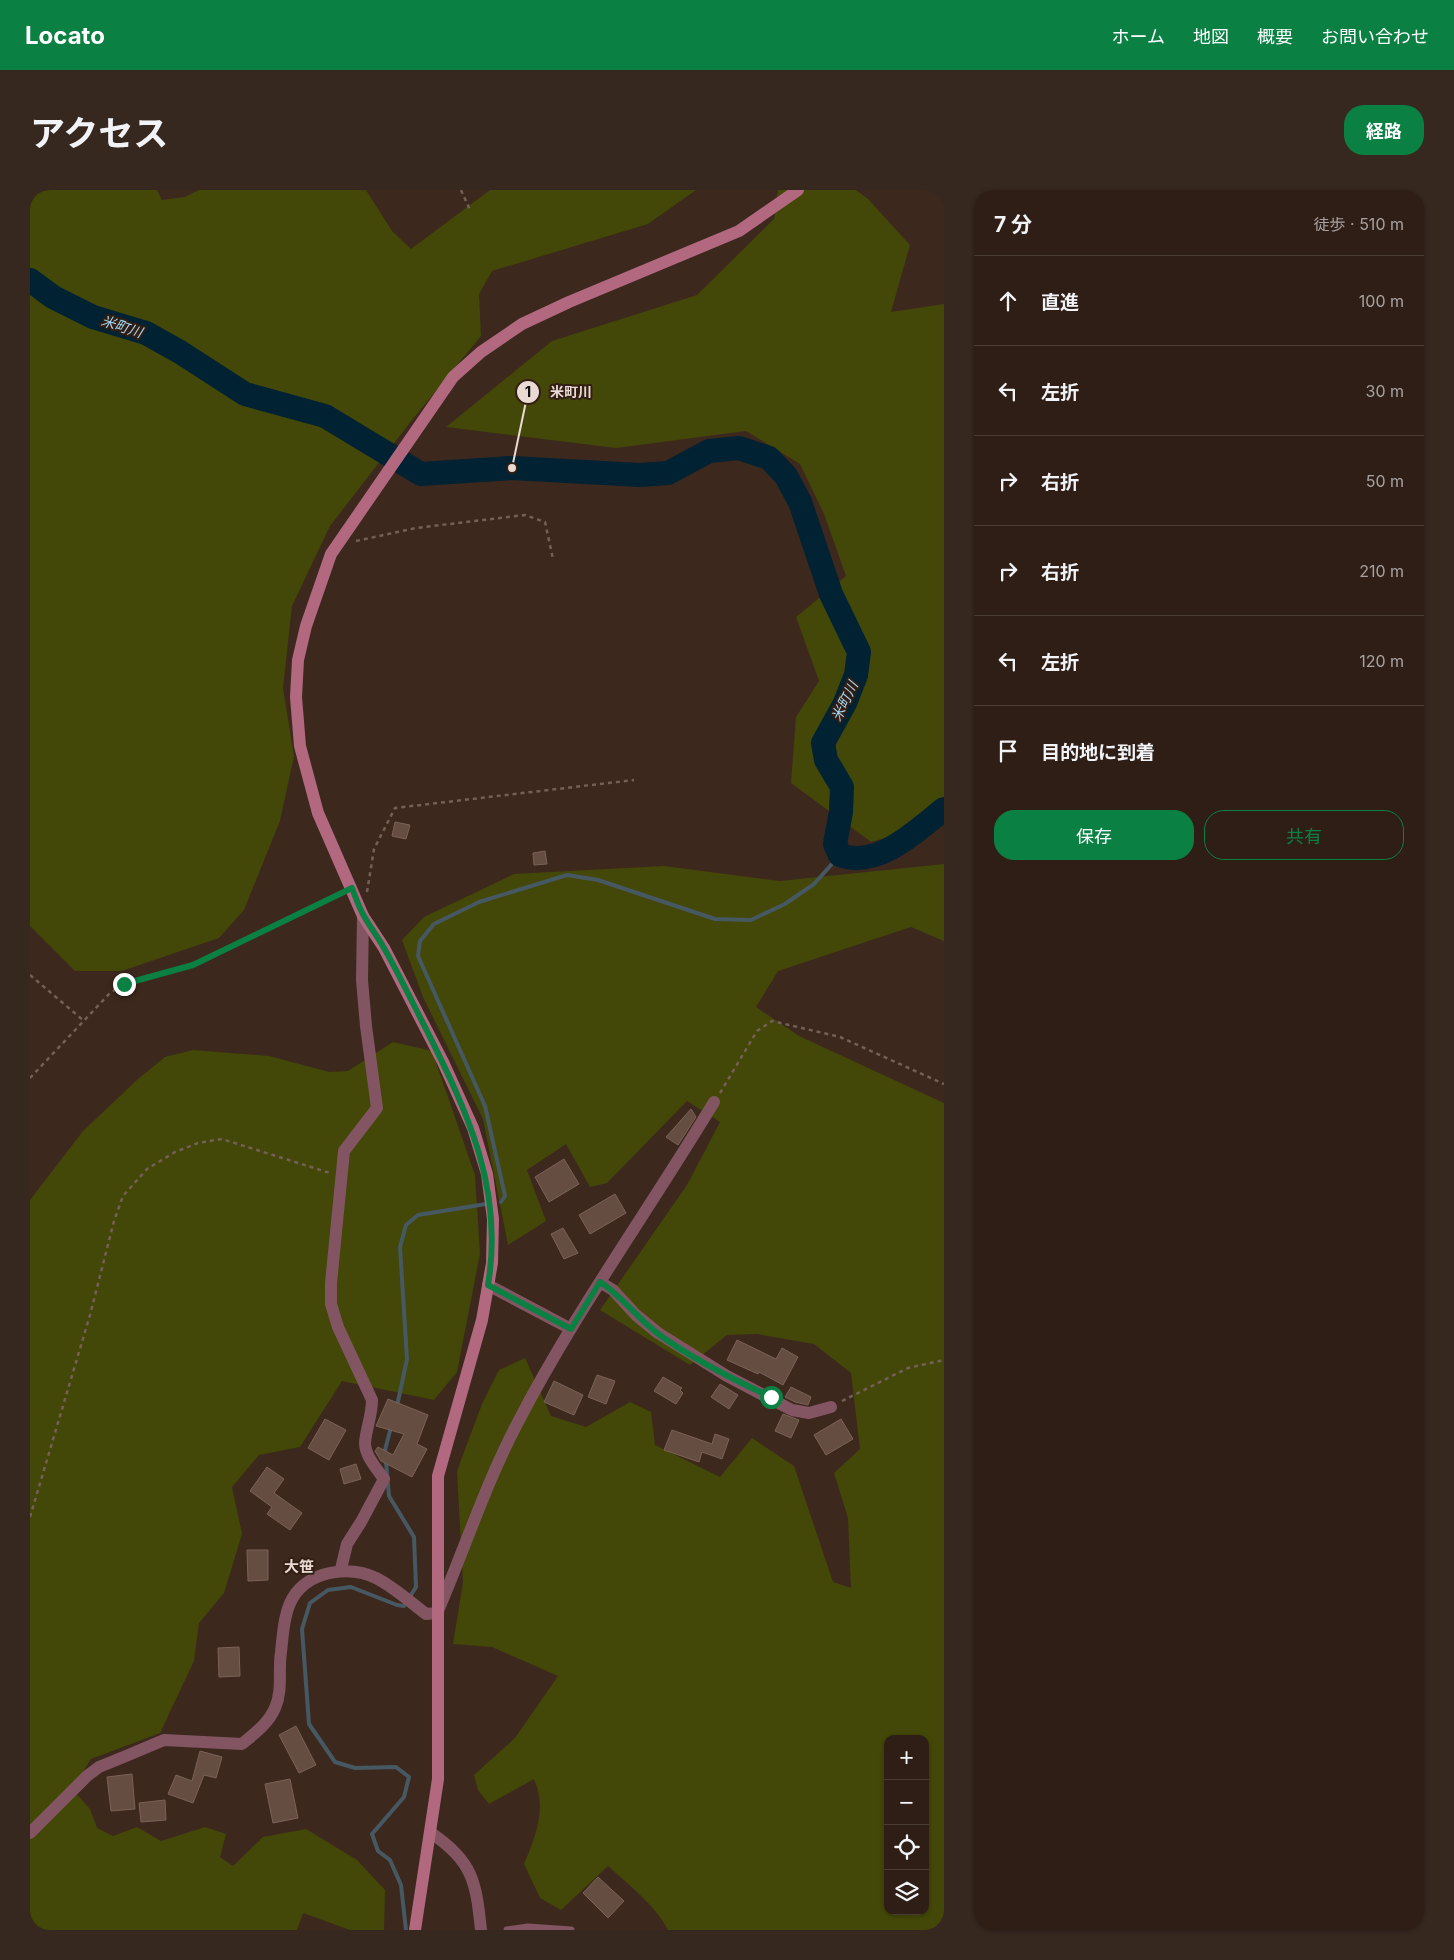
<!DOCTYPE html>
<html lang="ja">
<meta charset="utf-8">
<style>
:root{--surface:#2e1e16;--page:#36271f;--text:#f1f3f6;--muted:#a7a2a1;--line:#493c35;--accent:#0b8043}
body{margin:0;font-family:Inter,"Noto Sans JP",sans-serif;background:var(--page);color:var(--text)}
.controls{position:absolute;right:15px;bottom:15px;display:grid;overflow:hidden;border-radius:10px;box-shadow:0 1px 4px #0004}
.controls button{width:45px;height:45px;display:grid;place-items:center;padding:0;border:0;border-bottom:1px solid var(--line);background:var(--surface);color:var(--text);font:25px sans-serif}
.stop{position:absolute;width:15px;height:15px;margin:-11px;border:4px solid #0b8043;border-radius:50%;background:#fff}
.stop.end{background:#0b8043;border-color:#fff;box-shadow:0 1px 5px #0008}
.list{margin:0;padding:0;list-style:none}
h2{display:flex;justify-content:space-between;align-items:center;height:65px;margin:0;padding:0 20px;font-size:21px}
h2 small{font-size:16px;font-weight:400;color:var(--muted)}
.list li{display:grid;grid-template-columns:32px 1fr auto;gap:15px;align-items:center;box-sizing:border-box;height:90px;padding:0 20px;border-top:1px solid var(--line)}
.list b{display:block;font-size:19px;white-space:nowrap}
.list em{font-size:16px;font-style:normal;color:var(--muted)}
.actions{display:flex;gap:10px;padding:15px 20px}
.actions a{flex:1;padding:11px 0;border:1px solid var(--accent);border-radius:20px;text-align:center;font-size:18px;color:var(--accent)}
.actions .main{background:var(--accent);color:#fff}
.icon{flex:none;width:28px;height:28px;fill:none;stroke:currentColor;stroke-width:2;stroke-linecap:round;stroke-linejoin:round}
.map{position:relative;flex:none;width:914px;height:1740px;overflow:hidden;border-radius:20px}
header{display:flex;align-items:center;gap:30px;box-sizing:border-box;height:70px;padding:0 25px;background:var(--accent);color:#fff}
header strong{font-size:24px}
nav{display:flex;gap:28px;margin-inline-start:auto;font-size:18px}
.intro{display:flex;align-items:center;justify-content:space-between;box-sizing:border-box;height:120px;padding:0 30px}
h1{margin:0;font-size:35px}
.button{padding:12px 22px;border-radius:20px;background:var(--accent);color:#fff;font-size:18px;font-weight:700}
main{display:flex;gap:30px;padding:0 30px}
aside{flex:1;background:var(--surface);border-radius:20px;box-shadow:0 1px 4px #0004}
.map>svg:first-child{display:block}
.green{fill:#434707;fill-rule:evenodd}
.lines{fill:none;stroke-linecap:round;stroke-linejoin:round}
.stream{stroke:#465963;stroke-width:4}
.river{stroke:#002232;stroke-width:24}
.building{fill:#654d42;stroke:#7b6257}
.path{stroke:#736057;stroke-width:2.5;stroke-dasharray:4 4;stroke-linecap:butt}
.lane{stroke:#835563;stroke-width:7}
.street{stroke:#835563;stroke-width:12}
.secondary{stroke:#b26980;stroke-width:12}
.route{stroke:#0b8043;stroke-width:6}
.labels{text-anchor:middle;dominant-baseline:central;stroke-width:4;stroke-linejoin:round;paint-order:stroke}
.water-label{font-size:14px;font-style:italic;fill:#a3d8f4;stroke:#331e14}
.quarter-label{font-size:15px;font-weight:bold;fill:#e9dad4;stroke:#331e14}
.leader{fill:none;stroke:#e9dad4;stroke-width:2}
.callout-dot{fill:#e9dad4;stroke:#331e14;stroke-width:2}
.mark-label{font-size:15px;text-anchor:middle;font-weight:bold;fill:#111}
.callout-label{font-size:14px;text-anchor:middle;font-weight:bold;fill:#e9dad4;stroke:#331e14;stroke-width:4;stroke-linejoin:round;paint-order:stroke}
</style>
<header>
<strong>Locato</strong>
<nav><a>ホーム</a><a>地図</a><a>概要</a><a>お問い合わせ</a></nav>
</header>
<div class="intro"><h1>アクセス</h1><a class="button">経路</a></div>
<main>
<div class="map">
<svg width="914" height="1740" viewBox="0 0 914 1740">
<rect width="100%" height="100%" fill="#3d281e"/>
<!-- green -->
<path class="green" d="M0,0H127L132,10L155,7L169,0H336L362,41L381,59L460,0H666L618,34L462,81L449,104L451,146L382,230L300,336L262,416L253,498L264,566L250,631L214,720L189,748L92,781H45L0,736Z
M748,0H826L838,9L880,55L861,122L914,114V631L841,652L761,593L766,527L789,491L766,427L816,386L794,324L770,274L716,241L586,258L416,237L522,151L667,105L744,29Z
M914,674V751L881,737L748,781L726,817L769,846L914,913V1740H638C624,1714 600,1696 578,1676L531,1720L510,1708L494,1674C506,1645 517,1619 504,1589L459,1614L448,1600L444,1585L485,1548L528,1486L462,1457L423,1454L433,1392L427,1281L452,1214L469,1180L495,1168L521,1226L556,1237L600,1212L621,1222L625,1255L690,1287L722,1248L764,1276L803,1392L821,1398L818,1328L804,1283L830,1259L821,1183L784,1154L727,1144L697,1145L660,1175L570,1120L657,995L690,932L657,911L577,993L560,997L536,954L497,980L516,1031L478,1055L453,929L393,807L372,750L394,727L484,684L634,676L750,691ZM858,1549H895V1721H858Z
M363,852L402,861L445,985L450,1064L427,1182L404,1210L312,1191L270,1257L229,1265L202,1297L212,1344L194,1403L169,1433L164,1471L130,1543L61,1569L42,1599L60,1619L67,1638L83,1646L107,1637L131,1651L175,1637L196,1644L190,1667L203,1676L233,1647L276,1639L327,1670L355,1700L354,1740H320L273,1723L267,1740H0V1010L53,941L108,889L135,867L163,860L239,866L299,882L318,881Z"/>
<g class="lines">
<!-- stream -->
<path class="stream" d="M471,1012L475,1006L455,916L388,766L390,751L404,734L449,712L537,685L568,690L685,729L721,730L755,714L784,694L810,665
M367,1216L377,1169L370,1057L376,1035L388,1025L456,1014
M361,1237L355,1260L359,1306L384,1347L386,1397L374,1416L367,1415L321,1397L298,1400L280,1413L272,1439L279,1534L305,1572L325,1578L366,1577L379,1587L374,1607L342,1644L348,1661L360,1670L371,1695L376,1740"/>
<!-- river -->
<path class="river" d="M0,90L23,107L63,127L116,143L150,162L215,204L295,226L391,284L482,278L610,285L638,283L679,261L709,258L739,268L756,286L770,312L801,404L829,462L826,485L815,513L793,553L796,570L812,597L811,622L805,654L810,665C848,679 886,641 914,619"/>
</g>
<!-- building -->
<path class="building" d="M365,632L380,635L376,649L362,646Z
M515,661L517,674L504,675L503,663Z
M661,919L666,927L648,955L636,947Z
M534,969L549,994L519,1012L505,987Z
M585,1004L596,1023L560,1044L549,1025Z
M533,1038L548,1063L534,1069L521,1044Z
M707,1150L746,1169L752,1158L768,1167L753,1195L729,1182L728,1184L697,1170Z
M567,1185L585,1191L576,1214L558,1207Z
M633,1187L652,1198L650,1200L653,1203L646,1214L624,1201Z
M524,1191L553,1205L544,1225L514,1212Z
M690,1194L708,1205L699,1219L681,1207Z
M761,1197L781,1207L778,1215L765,1212L755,1207Z
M358,1209L398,1225L387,1254L397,1259L382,1287L351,1271L345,1261L348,1257L363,1265L374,1244L346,1236Z
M753,1224L769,1230L761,1248L745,1241Z
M295,1229L316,1240L299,1270L278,1258Z
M811,1229L823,1249L796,1265L784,1245Z
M642,1240L682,1254L685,1244L699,1249L692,1269L672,1262L669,1272L634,1260Z
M326,1274L331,1289L314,1294L310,1279Z
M237,1277L254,1289L244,1303L272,1323L260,1340L237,1324L242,1317L220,1301Z
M217,1360H238V1390L218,1391Z
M209,1457L210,1486L189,1487L188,1458Z
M266,1536L286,1575L269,1583L249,1545Z
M170,1561L192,1567L186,1588L174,1585L163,1613L138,1604L146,1585L162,1591Z
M102,1584L105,1619L81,1621L77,1587Z
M260,1589L268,1628L243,1633L235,1594Z
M135,1610L136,1630L111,1632L109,1613Z
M568,1687L594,1711L578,1728L553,1703Z"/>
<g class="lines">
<!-- path -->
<path class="path" d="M431,0L440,20
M326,351L386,338L495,325L515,332L523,369
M337,702L344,659L365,618L604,590
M0,785L54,831
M0,888L80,803L94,794L163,775L192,762L310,704
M690,903L727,841L742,831L810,847L914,894
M812,1211L878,1178L914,1170
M0,1327L60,1125L84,1031L93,1006L117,979L145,962L168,953L192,949L300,983"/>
<!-- lane -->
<path class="lane" d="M477,1740L498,1737L541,1740"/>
<!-- street -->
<path class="street" d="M570,1092L583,1100L606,1125L628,1143L697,1186L762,1220L779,1223L801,1217
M458,1095L541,1139
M311,1379L317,1354L331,1332L354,1289C347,1279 335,1266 335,1253C336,1239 342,1225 342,1210L308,1137L301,1114V1093L314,961L347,918L336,836L332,790L333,726
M0,1643L57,1586L69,1577L96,1566L134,1550L212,1554C225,1543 238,1534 245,1518C253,1500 248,1481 251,1462C253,1444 254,1418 266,1403C284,1380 321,1376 346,1388C364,1397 380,1412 396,1424L407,1423C434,1361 455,1295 487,1234C545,1122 619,1020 684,912
M401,1643C443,1671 446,1692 451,1740"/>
<!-- secondary -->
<path class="secondary" d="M385,1740L408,1589V1286L452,1130L462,1073L463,1029L457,984L443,938L413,872L354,758L333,726L288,623L270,556L266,507L268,470L276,436L301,364L423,187L451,162L492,134L539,112L709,41L768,0"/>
</g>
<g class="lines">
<!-- route -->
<path class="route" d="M94,794L163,775L322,698C326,708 329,718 334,726C340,737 348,747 354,758C369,784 382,812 396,839C438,923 474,999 458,1095L541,1139L570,1092C592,1106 607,1128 627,1143C662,1169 702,1189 741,1207"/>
</g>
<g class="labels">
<!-- water labels -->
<g class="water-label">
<text transform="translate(92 136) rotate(18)">米町川</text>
<text transform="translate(814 511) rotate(-64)">米町川</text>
</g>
<!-- quarter labels -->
<g class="quarter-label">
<text x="269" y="1376">大笹</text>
</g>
</g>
<!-- callouts -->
<path class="leader" d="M482 278L498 202"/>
<g class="callout-dot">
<circle cx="482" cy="278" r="5"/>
<circle cx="498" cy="202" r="12"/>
</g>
<g class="mark-label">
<text x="498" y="207">1</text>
</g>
<g class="callout-label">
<text x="541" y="207">米町川</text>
</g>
</svg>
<div class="controls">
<button>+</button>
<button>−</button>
<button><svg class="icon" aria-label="locate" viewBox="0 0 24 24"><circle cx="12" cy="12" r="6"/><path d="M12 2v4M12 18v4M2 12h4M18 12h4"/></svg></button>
<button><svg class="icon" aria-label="layers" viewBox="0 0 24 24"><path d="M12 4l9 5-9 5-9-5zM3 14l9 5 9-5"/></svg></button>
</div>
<div class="stop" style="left:741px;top:1207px"></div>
<div class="stop end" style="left:94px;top:794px"></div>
</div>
<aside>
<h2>7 分<small>徒歩 · 510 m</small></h2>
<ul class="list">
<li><svg class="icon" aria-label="ahead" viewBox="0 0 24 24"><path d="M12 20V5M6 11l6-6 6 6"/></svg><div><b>直進</b></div><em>100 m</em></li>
<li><svg class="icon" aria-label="left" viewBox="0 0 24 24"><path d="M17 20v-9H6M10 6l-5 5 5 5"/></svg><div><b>左折</b></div><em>30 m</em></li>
<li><svg class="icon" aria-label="right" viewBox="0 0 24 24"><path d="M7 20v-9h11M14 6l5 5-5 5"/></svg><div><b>右折</b></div><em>50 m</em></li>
<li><svg class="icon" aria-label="right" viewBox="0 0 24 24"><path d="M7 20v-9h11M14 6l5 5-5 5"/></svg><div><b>右折</b></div><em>210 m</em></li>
<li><svg class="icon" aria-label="left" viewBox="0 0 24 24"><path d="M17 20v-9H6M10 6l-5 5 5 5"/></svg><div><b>左折</b></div><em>120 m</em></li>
<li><svg class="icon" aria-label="arrive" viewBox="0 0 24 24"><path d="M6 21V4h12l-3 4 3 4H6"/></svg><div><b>目的地に到着</b></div></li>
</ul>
<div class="actions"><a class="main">保存</a><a>共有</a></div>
</aside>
</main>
